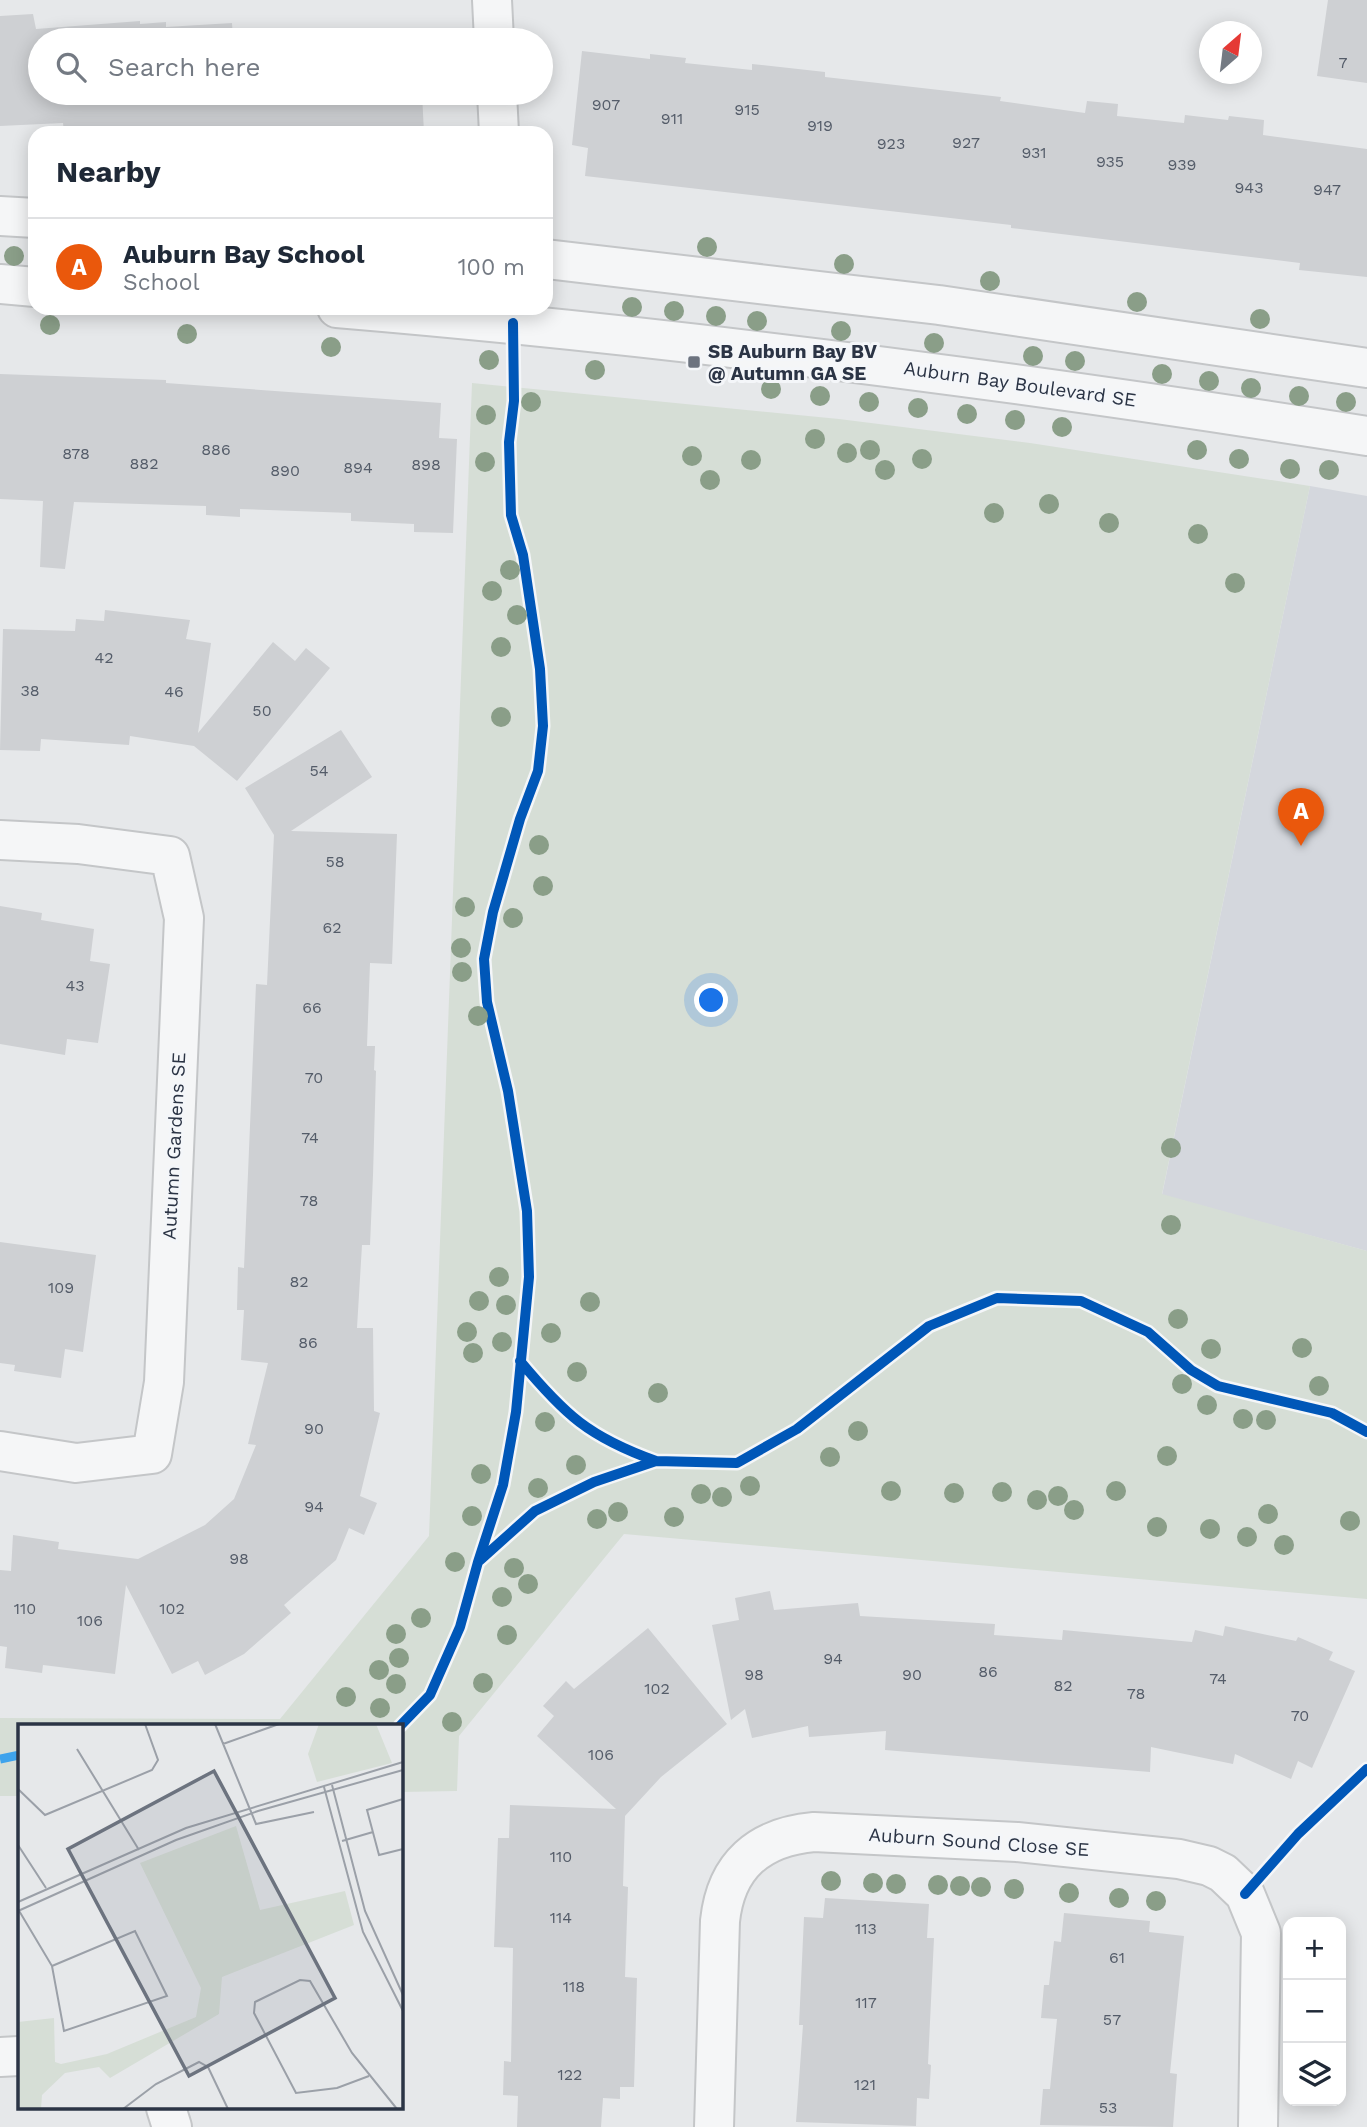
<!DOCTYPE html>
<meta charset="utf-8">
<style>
:root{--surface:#fff;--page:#f2f2f3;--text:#1f2937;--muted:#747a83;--line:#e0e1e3;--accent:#ea580c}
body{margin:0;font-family:"Work Sans",sans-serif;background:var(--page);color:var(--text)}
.controls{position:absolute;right:21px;bottom:21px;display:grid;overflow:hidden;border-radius:14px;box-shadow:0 4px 18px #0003}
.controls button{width:63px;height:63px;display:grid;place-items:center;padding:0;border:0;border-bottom:2px solid var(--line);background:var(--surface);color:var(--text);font:35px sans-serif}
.compass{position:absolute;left:1199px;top:21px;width:63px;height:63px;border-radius:50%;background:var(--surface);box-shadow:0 4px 18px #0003;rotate:28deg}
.you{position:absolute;left:712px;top:1001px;width:24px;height:24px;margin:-18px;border:5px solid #fff;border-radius:50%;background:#1a73e8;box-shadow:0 0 0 10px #1a73e833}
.badge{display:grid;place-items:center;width:46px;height:46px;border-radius:50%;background:var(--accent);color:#fff;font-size:23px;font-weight:700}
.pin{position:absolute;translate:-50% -58px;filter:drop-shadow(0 2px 4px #0008)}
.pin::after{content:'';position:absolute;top:37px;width:24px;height:21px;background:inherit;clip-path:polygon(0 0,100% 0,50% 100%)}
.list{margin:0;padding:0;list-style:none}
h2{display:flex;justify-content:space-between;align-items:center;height:91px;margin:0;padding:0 28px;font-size:30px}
h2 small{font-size:23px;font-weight:400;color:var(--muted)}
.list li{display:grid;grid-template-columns:46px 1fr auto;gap:21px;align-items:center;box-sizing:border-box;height:98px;padding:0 28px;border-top:2px solid var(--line)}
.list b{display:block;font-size:26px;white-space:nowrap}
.list p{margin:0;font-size:23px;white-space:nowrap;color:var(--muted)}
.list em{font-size:23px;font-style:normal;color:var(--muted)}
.icon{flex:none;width:38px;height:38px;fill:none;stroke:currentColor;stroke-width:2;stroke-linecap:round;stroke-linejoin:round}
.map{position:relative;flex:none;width:1367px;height:2127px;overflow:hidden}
.search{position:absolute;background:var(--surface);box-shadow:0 4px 18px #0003;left:28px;top:28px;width:525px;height:77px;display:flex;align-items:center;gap:18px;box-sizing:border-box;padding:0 24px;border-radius:38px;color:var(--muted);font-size:26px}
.panel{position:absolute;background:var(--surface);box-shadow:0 4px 18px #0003;left:28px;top:126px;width:525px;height:189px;border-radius:21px}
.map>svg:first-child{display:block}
.built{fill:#d4d7dd}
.green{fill:#d6ded6}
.building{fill:#ced0d3}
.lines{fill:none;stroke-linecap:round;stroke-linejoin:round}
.minor-casing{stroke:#c4c6c8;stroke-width:42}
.tertiary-casing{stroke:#c4c6c8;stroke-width:42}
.minor{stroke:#f5f6f7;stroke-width:38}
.tertiary{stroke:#f5f6f7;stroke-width:38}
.quiet{stroke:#3ea3ec;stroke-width:9;stroke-dasharray:18 9;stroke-linecap:butt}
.cycleway-casing{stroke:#f4f6f9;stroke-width:15}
.cycleway{stroke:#0057b8;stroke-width:10}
.tree{fill:#8a9e88}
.poi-dot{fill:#6c737f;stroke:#f4f6f9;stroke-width:2.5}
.labels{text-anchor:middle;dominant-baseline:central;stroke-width:6;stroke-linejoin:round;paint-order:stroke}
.number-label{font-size:16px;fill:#545c69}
.poi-label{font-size:19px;font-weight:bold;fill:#2b3445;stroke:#f4f6f9;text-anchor:start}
.street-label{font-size:19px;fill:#2b3445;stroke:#f4f6f9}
.inset-road{fill:none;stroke:#9ba0a8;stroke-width:2}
.view{fill:#6c737f;fill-opacity:0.15;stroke:#6c737f;stroke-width:3.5}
.inset-edge{fill:none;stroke:#2b3445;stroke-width:3.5}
</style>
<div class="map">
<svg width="1367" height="2127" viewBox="0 0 1367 2127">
<rect width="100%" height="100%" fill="#e6e8ea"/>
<!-- built -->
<path class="built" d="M1310,486L1367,496V1251L1162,1195Z"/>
<!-- green -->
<path class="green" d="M472,383L839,419L1030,443L1310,486L1162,1194L1367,1251V1599L624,1534L459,1736L457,1791L401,1792V1726H19V1796H0V1718L280,1719L429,1536Z"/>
<!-- building -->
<path class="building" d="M1328,0H1367V83L1317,76Z
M33,14L36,29L140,21V24L166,22V27L232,23L233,39L365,29L366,40H40V93H422L424,133H196V129L64,133L63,123L0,126V16Z
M582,51L650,59V54L686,58L685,63L752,70V64L825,72V77L1001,97L1000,101L1085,113L1087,101L1118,104L1117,116L1184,123L1185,115L1228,120L1229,116L1264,120L1263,135L1367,149V277L1299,270L1300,263L1011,228V225L585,176L588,148L572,145Z
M0,374L166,380V383L441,403L439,438L457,439L453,533L414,532V524L351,521V513L240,509V517L206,515V506L74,502L65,569L40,567L43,501L0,499Z
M105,610L190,620L186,639L211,643L198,733L273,642L295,661L306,648L330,668L237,781L194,746L130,736L129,745L41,739L40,751L0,750L3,629L75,631L76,619L104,621Z
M341,730L372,777L291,831L397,834L392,964L370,963L367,1046H375L374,1070L376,1071L373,1175L370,1245H362L357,1328H373L374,1411L380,1413L360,1496L377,1503L364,1535L349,1528L336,1560L284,1605L291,1613L244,1654L205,1675L198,1661L172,1674L126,1585L115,1674L43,1665L42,1673L5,1668L7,1647L0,1646V1570L11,1571L13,1535L59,1542L58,1549L138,1559L205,1525L234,1499L256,1445L248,1444L268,1363L241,1360L244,1310H237L238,1267L244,1268L256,984L267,985L274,835L245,788Z
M0,906L42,913L41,920L94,929L90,961L110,964L98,1043L67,1039L65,1055L0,1044Z
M0,1242L96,1255L83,1352L65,1349L61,1378L14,1371L15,1365L0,1363Z
M770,1591L774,1610L858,1603L860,1616L995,1624L994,1635L1062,1640L1063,1630L1192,1642L1195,1630L1223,1636L1225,1626L1296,1641L1298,1637L1333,1652L1329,1660L1355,1671L1312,1768L1298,1761L1291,1779L1235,1754L1233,1764L1151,1747L1150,1772L885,1750L886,1731L809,1737L808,1726L752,1738L745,1709L731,1720L712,1625L739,1620L735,1598Z
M648,1628L727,1724L661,1777L625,1816L623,1886L628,1887L625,1977L637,1978L634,2087H620V2099L603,2098L601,2127H517L518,2096L503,2095L504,2061L511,2062L513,1948L494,1947L498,1838H509L510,1805L616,1809L537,1736L554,1716L543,1706L566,1681L574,1689Z
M825,1898L929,1904L927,1938H934L928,2064L931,2065L929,2099L917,2098L916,2126L796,2122L803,2025H799L804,1917L823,1918Z
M1064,1913L1150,1921L1149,1932L1184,1936L1170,2073L1177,2074L1173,2127L1040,2125L1043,2089H1050L1057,2019L1041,2018L1044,1985H1049L1054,1941L1061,1942Z"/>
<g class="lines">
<!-- minor casing -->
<g class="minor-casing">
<path id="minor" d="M492,0L494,40
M497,93L499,133
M0,840L78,844L170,856L184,918L164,1382L152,1454L76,1463L0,1451
M0,2057L19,2056
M166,2108L172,2127
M714,2127L720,1921C726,1865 759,1837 814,1832L1017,1842L1179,1859L1209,1866L1223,1873L1245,1894L1261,1933L1258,2127"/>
</g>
<!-- tertiary casing -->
<g class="tertiary-casing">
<path id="tertiary" d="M0,216L35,218
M546,259L939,305L1367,368
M0,284L35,287
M337,308C682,337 1025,382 1367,436"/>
</g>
<!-- minor -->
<use href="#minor" class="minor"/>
<!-- tertiary -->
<use href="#tertiary" class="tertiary"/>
<!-- quiet -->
<path class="quiet" d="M0,1759L19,1755"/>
<!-- cycleway casing -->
<g class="cycleway-casing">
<path id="cycleway" d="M520,1361C565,1415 589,1437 656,1461
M478,1562L503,1485L516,1412L529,1277L527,1211L508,1091L487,1002L484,959L493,912L520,819L538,771L543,726L540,669L523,555L511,515L509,442L514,401L513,323
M400,1726L430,1695L460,1627L478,1562L535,1511L594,1482L656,1461L737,1463L797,1429L929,1326L997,1298L1081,1301L1148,1332L1191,1370L1218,1386L1332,1413L1367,1432
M1245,1894L1298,1834L1367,1769"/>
</g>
<!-- cycleway -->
<use href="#cycleway" class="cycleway"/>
</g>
<!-- trees -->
<g class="tree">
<circle cx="707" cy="247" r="10"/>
<circle cx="14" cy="256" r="10"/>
<circle cx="844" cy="264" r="10"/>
<circle cx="990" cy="281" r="10"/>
<circle cx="1137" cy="302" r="10"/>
<circle cx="632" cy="307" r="10"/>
<circle cx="674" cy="311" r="10"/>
<circle cx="716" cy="316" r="10"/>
<circle cx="1260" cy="319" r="10"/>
<circle cx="757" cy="321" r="10"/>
<circle cx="50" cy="325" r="10"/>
<circle cx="841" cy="331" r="10"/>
<circle cx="187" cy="334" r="10"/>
<circle cx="934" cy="343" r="10"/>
<circle cx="331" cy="347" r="10"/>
<circle cx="1033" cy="356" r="10"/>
<circle cx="489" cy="360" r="10"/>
<circle cx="1075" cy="361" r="10"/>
<circle cx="595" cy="370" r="10"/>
<circle cx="1162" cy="374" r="10"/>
<circle cx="1209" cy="381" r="10"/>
<circle cx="1251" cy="388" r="10"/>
<circle cx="771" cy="389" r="10"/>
<circle cx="820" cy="396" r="10"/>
<circle cx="1299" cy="396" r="10"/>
<circle cx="531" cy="402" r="10"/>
<circle cx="869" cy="402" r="10"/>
<circle cx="1346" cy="402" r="10"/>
<circle cx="918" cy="408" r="10"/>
<circle cx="967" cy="414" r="10"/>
<circle cx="486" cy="415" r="10"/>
<circle cx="1015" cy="420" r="10"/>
<circle cx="1062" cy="427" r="10"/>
<circle cx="815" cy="439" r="10"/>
<circle cx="870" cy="450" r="10"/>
<circle cx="1197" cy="450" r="10"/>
<circle cx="847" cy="453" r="10"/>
<circle cx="692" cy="456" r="10"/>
<circle cx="922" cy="459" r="10"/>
<circle cx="1239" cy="459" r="10"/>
<circle cx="751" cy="460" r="10"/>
<circle cx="485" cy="462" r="10"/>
<circle cx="1290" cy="469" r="10"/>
<circle cx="885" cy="470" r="10"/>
<circle cx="1329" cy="470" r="10"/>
<circle cx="710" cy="480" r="10"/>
<circle cx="1049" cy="504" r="10"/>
<circle cx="994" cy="513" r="10"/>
<circle cx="1109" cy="523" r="10"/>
<circle cx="1198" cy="534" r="10"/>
<circle cx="510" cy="570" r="10"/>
<circle cx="1235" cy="583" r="10"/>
<circle cx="492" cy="591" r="10"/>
<circle cx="517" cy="615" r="10"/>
<circle cx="501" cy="647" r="10"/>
<circle cx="501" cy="717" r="10"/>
<circle cx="539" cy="845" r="10"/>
<circle cx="543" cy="886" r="10"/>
<circle cx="465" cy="907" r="10"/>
<circle cx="513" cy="918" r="10"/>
<circle cx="461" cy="948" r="10"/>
<circle cx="462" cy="972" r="10"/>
<circle cx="478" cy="1016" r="10"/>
<circle cx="1171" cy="1148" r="10"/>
<circle cx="1171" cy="1225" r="10"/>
<circle cx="499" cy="1277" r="10"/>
<circle cx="479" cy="1301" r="10"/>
<circle cx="590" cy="1302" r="10"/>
<circle cx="506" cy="1305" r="10"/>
<circle cx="1178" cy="1319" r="10"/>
<circle cx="467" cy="1332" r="10"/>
<circle cx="551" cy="1333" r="10"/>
<circle cx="502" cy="1342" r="10"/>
<circle cx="1302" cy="1348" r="10"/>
<circle cx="1211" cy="1349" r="10"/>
<circle cx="473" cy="1353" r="10"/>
<circle cx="577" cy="1372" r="10"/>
<circle cx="1182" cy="1384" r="10"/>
<circle cx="1319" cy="1386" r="10"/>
<circle cx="658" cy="1393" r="10"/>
<circle cx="1207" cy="1405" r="10"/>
<circle cx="1243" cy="1419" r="10"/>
<circle cx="1266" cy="1420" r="10"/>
<circle cx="545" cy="1422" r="10"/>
<circle cx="858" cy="1431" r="10"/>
<circle cx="1167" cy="1456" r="10"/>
<circle cx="830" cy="1457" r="10"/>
<circle cx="576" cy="1465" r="10"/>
<circle cx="481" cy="1474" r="10"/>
<circle cx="750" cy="1486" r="10"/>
<circle cx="538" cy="1488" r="10"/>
<circle cx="891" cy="1491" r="10"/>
<circle cx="1116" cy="1491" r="10"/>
<circle cx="1002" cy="1492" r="10"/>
<circle cx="954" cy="1493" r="10"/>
<circle cx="701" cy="1494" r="10"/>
<circle cx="1058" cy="1496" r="10"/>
<circle cx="722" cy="1497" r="10"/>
<circle cx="1037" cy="1500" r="10"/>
<circle cx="1074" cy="1510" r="10"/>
<circle cx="618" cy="1512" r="10"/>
<circle cx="1268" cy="1514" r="10"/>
<circle cx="472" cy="1516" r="10"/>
<circle cx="674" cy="1517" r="10"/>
<circle cx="597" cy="1519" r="10"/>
<circle cx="1350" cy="1521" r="10"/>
<circle cx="1157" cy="1527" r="10"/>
<circle cx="1210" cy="1529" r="10"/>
<circle cx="1247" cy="1537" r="10"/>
<circle cx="1284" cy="1545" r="10"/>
<circle cx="455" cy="1562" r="10"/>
<circle cx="514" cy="1568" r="10"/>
<circle cx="528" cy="1584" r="10"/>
<circle cx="502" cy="1597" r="10"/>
<circle cx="421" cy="1618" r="10"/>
<circle cx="396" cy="1634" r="10"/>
<circle cx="507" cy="1635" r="10"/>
<circle cx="399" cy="1658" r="10"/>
<circle cx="379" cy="1670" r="10"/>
<circle cx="483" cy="1683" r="10"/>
<circle cx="396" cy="1684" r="10"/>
<circle cx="346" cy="1697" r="10"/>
<circle cx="380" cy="1708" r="10"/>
<circle cx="452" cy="1722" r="10"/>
<circle cx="831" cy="1881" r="10"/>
<circle cx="873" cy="1883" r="10"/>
<circle cx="896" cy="1884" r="10"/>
<circle cx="938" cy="1885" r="10"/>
<circle cx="960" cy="1886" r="10"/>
<circle cx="981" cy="1887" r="10"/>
<circle cx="1014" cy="1889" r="10"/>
<circle cx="1069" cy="1893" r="10"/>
<circle cx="1119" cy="1898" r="10"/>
<circle cx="1156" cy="1901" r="10"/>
</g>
<!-- markers -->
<rect class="poi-dot" x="687" y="355" width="14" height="14" rx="3.5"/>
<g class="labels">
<!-- number labels -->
<g class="number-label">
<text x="1343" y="62">7</text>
<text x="606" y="104">907</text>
<text x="747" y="109">915</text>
<text x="672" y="118">911</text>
<text x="820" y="125">919</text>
<text x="966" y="142">927</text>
<text x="891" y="143">923</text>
<text x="1034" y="152">931</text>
<text x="1110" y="161">935</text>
<text x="1182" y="164">939</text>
<text x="1249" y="187">943</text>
<text x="1327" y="189">947</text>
<text x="216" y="449">886</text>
<text x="76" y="453">878</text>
<text x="144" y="463">882</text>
<text x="426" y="464">898</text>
<text x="358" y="467">894</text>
<text x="285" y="470">890</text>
<text x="104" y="657">42</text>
<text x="30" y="690">38</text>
<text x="174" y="691">46</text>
<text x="262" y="710">50</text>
<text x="319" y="770">54</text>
<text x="335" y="861">58</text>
<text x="332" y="927">62</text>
<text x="75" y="985">43</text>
<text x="312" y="1007">66</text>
<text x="314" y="1077">70</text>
<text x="310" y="1137">74</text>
<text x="309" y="1200">78</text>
<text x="299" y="1281">82</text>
<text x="61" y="1287">109</text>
<text x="308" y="1342">86</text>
<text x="314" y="1428">90</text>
<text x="314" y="1506">94</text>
<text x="239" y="1558">98</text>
<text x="25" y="1608">110</text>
<text x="172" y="1608">102</text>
<text x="90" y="1620">106</text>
<text x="833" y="1658">94</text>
<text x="988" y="1671">86</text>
<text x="754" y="1674">98</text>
<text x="912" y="1674">90</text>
<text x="1218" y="1678">74</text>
<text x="1063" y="1685">82</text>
<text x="657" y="1688">102</text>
<text x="1136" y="1693">78</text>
<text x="1300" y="1715">70</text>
<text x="601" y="1754">106</text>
<text x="561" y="1856">110</text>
<text x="561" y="1917">114</text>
<text x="866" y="1928">113</text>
<text x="1117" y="1957">61</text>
<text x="574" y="1986">118</text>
<text x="866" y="2002">117</text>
<text x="1112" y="2019">57</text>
<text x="570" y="2074">122</text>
<text x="865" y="2084">121</text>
<text x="1108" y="2107">53</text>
</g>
<!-- poi labels -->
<g class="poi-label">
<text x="708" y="351">SB Auburn Bay BV<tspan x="708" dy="22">@ Autumn GA SE</tspan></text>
</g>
<!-- street labels -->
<g class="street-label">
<text transform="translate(1020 384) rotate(8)">Auburn Bay Boulevard SE</text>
<text transform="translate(174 1146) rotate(-87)">Autumn Gardens SE</text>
<text transform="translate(979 1842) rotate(4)">Auburn Sound Close SE</text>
</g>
</g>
<!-- overview -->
<g transform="translate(18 1724)">
<rect width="385" height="385" fill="#e6e8ea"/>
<path d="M301,0H358L374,39L299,58L290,30ZM218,102L242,186L327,167L336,201L204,253L201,290L92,354L81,343L47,349L24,371L23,385L0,383V298L36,294L37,338L43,340L89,330L178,293L183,264L122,139Z" fill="#d6ded6"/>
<path class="inset-road" d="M197,0L238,100L296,88M205,20L261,0M59,25L121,126M314,61L347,187L385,271M306,63L345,208L385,287M0,65L27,91L134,46L140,36L127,0M385,75L349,86L361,131L385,125M324,117L355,108M0,121L28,164M0,178L168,104L385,38M0,185L34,242L46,307L149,272L117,207L34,242M0,187L158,116L240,87L385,46M351,352L319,364L278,369L236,289L237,278L282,256L292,257L334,329L379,385M105,385L138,360L181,338L190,343L210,385"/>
<path class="view" d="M196,47L317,274L171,352L50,125Z"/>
<rect width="385" height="385" class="inset-edge"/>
</g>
</svg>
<div class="controls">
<button>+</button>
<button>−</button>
<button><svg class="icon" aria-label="layers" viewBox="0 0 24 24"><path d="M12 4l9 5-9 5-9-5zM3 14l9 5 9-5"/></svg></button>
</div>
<svg class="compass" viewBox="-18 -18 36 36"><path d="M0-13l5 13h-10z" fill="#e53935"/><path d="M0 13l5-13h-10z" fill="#747a83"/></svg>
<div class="you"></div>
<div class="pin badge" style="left:1301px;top:846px">A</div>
<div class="search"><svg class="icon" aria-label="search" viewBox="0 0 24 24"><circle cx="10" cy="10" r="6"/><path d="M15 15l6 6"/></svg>Search here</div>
<section class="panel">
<h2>Nearby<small></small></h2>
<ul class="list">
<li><span class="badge">A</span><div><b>Auburn Bay School</b><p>School</p></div><em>100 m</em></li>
</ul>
</section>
</div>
